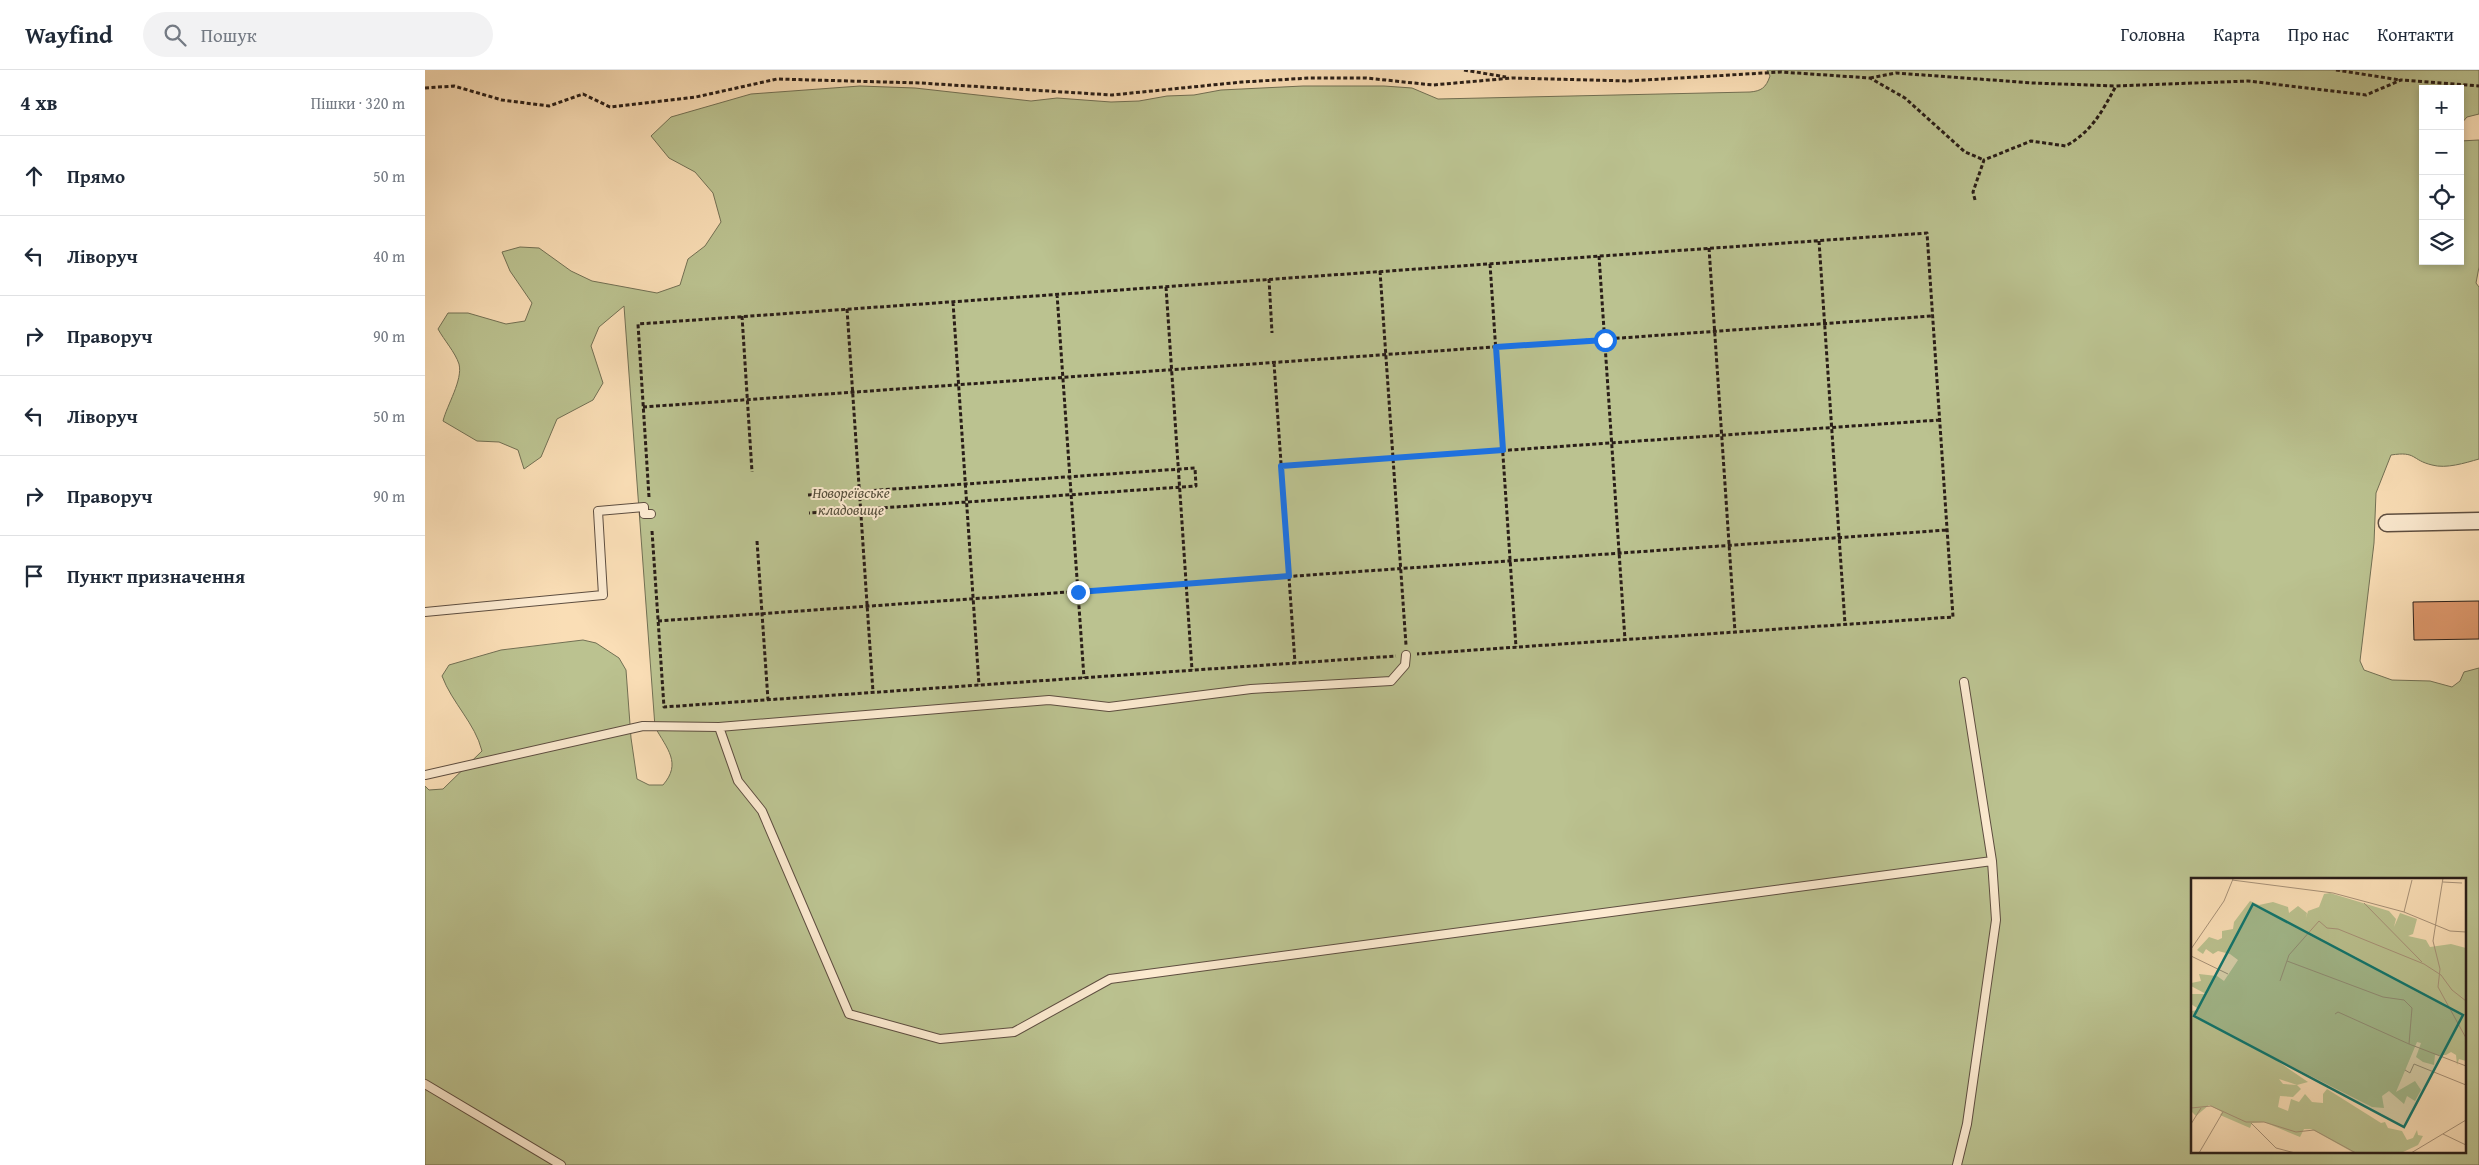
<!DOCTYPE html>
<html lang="uk">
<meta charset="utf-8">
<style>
:root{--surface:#fff;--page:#f2f2f3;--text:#1f2937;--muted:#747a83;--line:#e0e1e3}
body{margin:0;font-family:"Gentium Book Plus",serif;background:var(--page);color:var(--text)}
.controls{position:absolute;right:15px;top:15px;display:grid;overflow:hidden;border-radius:0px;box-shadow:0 2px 8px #0003}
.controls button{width:45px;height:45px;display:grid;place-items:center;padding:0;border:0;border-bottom:1px solid var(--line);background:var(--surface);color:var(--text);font:25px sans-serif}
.stop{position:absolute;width:15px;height:15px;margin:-11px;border:4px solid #1a73e8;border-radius:50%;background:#fff}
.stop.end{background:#1a73e8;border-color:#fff;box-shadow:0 1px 5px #0008}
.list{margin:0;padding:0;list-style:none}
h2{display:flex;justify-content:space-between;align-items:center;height:65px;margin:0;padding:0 20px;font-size:21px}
h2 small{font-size:16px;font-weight:400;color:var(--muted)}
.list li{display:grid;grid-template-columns:32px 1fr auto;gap:15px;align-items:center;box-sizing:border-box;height:80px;padding:0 20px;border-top:1px solid var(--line)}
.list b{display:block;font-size:19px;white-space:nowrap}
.list em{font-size:16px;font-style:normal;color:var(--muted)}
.icon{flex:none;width:28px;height:28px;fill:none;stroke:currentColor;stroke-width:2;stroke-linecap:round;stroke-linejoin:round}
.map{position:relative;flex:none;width:2054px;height:1095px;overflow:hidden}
header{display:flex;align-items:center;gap:30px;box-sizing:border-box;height:70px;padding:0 25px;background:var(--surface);border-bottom:1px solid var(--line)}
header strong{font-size:24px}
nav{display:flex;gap:28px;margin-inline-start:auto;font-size:18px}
.search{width:350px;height:45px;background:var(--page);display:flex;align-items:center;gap:12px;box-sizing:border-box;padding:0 18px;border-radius:28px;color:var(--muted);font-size:19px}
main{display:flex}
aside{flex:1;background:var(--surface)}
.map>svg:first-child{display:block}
.green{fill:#bbc290;stroke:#727054;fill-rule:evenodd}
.building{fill:#dd966a;stroke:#2a1e18}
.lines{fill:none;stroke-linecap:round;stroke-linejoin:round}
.service-casing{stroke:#5e4e40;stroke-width:10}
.minor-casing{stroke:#5e4e40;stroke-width:19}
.path{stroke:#2a1e18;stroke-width:3;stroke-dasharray:4 2.5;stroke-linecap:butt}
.service{stroke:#fcead0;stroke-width:8}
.minor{stroke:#fcead0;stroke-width:16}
.route{stroke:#1a73e8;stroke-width:6}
.labels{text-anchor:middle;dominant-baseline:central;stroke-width:4;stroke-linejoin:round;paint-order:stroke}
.park-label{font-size:15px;font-style:italic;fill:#564f3c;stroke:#fcead0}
.inset-road{fill:none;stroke:#a79177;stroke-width:1}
.view{fill:#0f766e;fill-opacity:0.15;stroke:#0f766e;stroke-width:2.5}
.inset-edge{fill:none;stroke:#2a1e18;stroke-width:2.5}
</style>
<header>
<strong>Wayfind</strong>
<div class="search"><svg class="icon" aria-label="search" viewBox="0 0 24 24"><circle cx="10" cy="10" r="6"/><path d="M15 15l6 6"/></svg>Пошук</div>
<nav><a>Головна</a><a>Карта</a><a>Про нас</a><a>Контакти</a></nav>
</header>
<main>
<aside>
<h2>4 хв<small>Пішки · 320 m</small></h2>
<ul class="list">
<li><svg class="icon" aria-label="ahead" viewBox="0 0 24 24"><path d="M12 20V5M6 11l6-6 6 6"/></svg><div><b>Прямо</b></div><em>50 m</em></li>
<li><svg class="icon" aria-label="left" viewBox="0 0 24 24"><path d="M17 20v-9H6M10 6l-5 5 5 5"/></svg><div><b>Ліворуч</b></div><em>40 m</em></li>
<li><svg class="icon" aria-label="right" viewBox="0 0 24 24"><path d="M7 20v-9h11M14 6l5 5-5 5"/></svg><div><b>Праворуч</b></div><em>90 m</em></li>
<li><svg class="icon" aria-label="left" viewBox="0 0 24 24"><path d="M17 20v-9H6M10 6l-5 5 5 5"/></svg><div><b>Ліворуч</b></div><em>50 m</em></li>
<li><svg class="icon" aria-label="right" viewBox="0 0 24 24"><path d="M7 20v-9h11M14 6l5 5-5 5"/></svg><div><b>Праворуч</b></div><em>90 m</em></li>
<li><svg class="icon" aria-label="arrive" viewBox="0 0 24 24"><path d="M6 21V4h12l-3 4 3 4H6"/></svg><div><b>Пункт призначення</b></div></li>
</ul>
</aside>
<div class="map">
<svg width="2054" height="1095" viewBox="0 0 2054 1095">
<rect width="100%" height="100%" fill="#fadeb6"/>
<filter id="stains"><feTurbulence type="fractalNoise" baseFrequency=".004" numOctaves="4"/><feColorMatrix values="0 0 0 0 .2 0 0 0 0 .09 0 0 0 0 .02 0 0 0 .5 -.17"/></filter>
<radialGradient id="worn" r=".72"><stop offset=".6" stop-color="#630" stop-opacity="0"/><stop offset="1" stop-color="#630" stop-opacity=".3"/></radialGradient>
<!-- green -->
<path class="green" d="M1342,0H2054V44L2042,47L2035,55V19H1998V191H2035V71L2054,70V197L2051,213L2054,217V389C2040,393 2021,399 2007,395C1986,390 1992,381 1966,385L1951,423L1949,473L1935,591L1939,600L1967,610L2005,611L2027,617L2035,611L2039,602L2054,598V1095H0V716L4,720L18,719L57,681C50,653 27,633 17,606L24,595L76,580L158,570L171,573L194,588L201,600L206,668L212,709L224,715H238C257,693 242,679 230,657L199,236L174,257L166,276L178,313L168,330L132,349L116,387L99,399L93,380L74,372L52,371L18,351C22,335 38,310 34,294C30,282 19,270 13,259L23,243H43L81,254L100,251L107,233L85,201L77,182L95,177L114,178L146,201L167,211L232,223L255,215L263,189L280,176L296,152L288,123L270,102L244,88L226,66L246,47L326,24L435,16L490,18L606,31L632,28L686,32L714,31L742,26L769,25L796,20L878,16H959L987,18L1013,29L1325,22C1336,21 1341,18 1345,6ZM1768,809H2040V1081H1768Z"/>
<!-- building -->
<path class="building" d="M2054,531V569L1989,570L1988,532Z"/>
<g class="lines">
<!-- service casing -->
<g class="service-casing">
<path id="service" d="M0,542L178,525L173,441L219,437V444H226
M981,585L980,595L966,611L826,619L684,637L624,630L294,657L313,711L337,741L424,944L515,969L589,962L685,909L1567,791
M0,705L218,656L294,657
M0,1014L136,1095
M1532,1095L1542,1054L1571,850L1567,791L1539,612"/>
</g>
<!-- minor casing -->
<g class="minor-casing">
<path id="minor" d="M1962,453L2054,451"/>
</g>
<!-- path -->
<path class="path" d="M1039,0L1081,7
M1911,0L1975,10
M1445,8L1471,3L1608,13L1691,16
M0,18L29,16L77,30L124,36L158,24L185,37L271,27L352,9L495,13L687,25L817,12L885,8H941L1008,15L1087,8L1203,11L1356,2L1445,8L1480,28L1540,82L1559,90
M1550,130L1548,122L1559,90L1606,71L1641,76C1668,60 1676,43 1691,16L1823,11L1941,25L1976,10L2054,16
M1394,171L1420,554
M1284,178L1310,562
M1174,186L1200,570
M1065,194L1091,577
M955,201L981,575
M844,209L847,263
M741,217L767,600
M632,224L659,608
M528,232L554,615
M422,239L448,622
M317,246L327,402
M849,293L870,593
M218,337L1507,246
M856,396L1514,350
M383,425L770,398L771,416L384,443
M224,427L213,254L1502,163L1528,547L992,584
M227,461L239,637L971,586
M332,471L343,630
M233,551L1522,460"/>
<!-- service -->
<use href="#service" class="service"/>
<!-- minor -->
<use href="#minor" class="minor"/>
</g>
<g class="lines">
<!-- route -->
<path class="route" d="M653,522L864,506L856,396L1078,380L1071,277L1180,270"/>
</g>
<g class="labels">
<!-- park labels -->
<g class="park-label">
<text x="426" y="422">Новореївське<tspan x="426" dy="17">кладовище</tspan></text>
</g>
</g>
<!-- overview -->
<g transform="translate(1766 808)">
<rect width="275" height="275" fill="#fadeb6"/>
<path d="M139,15L198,33L205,41L203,49L209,35L226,41L222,56L217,58L235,62L239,69L260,66L275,70V183L268,181L266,187L265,177L260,174L255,177H244L243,187L232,184L225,179L230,165L226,164L205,214L224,203L230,212L224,223L216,218L213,226L198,213L191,218L193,230L181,229L76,176L117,204L106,207L88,201L92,206L106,207L110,211L102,219L89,218L87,229L97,233L100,221L108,224L114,216L121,224L132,225V216L136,211L190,245L194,244L197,250L211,253L216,262L222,260L226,252L227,257L232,258L227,267L210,275H163L120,251H113L109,259L73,244L61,245L59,250L29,237L31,234L18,227L5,238L0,233V133L9,132L0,126V116H15L0,108V105L10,103L8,96L26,98L33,103L47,82L39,76L27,73L22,76L15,71L12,76L6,72L18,59L27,62L31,60V53L42,51L43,44L59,23L68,27L82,24L97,29L98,35L107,28L116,35L115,40L117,33L128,29L133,16Z" fill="#bbc290"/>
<path class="inset-road" d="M252,0L242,63L249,91L247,109L275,160M41,2L142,15L213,34L259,53L275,54M252,4L271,5M173,25L231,84M213,34L221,2M0,71L33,23L42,1M0,78L37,96M96,83L192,119L213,122L221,130L218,166L147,134L144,136M89,103L98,77L128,43L136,50L147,51L233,86L250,97L261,112L275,123M218,166L275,188M214,192L219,195L223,186L275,207M0,230L20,228L55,244H73L105,254L123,252L165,275M60,245L85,270L104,275M0,246L10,230M252,256L275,267M8,275L32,234M220,275L275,242"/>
<path class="view" d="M62,26L272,137L213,249L3,138Z"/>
<rect width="275" height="275" class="inset-edge"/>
</g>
<rect width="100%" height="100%" filter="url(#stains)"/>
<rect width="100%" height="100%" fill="url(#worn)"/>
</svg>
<div class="controls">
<button>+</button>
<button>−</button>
<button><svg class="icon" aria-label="locate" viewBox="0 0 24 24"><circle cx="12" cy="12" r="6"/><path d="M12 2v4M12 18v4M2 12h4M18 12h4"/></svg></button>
<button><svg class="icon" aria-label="layers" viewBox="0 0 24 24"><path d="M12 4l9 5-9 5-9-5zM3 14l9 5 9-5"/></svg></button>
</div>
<div class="stop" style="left:1180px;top:270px"></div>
<div class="stop end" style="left:653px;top:522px"></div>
</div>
</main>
